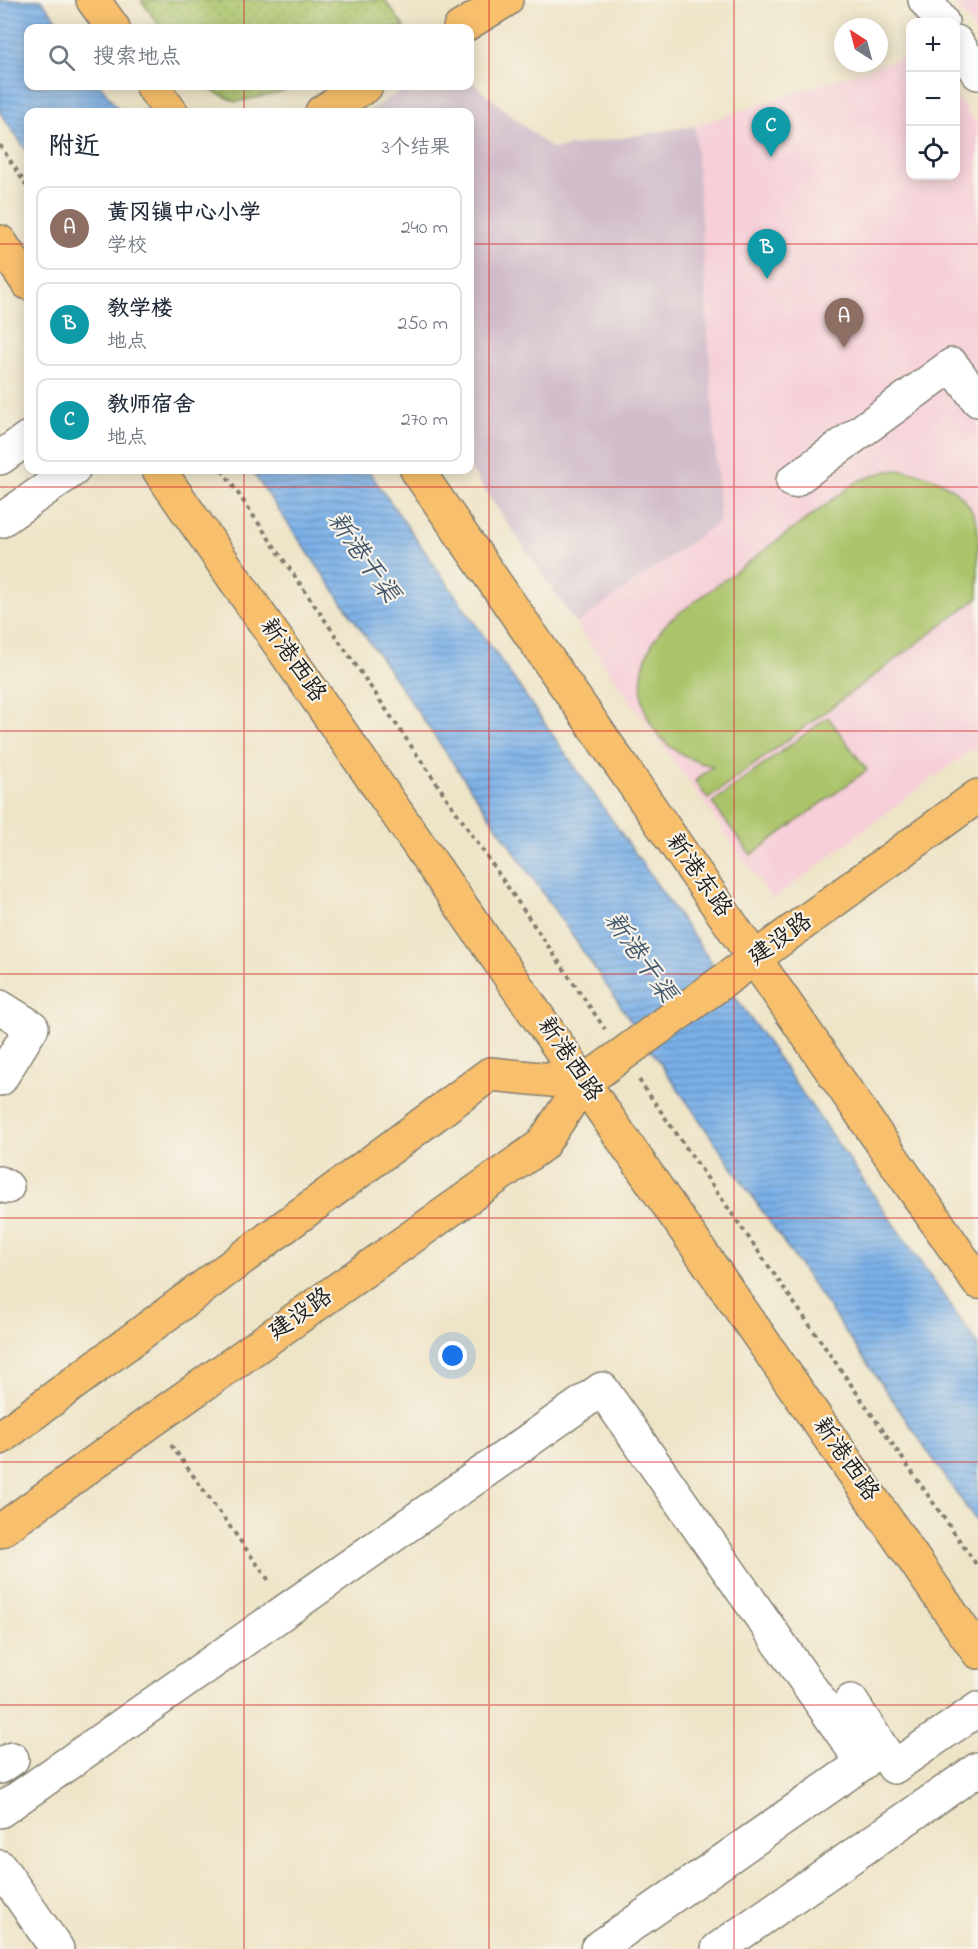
<!DOCTYPE html>
<html lang="zh">
<meta charset="utf-8">
<style>
:root{--surface:#fff;--page:#f2f2f3;--text:#1f2937;--muted:#747a83;--line:#e0e1e3;--accent:#b45309}
body{margin:0;font-family:"Indie Flower","LXGW WenKai TC",sans-serif;background:var(--page);color:var(--text)}
.controls{position:absolute;right:18px;top:18px;display:grid;overflow:hidden;border-radius:12px;box-shadow:0 3px 15px #0003}
.controls button{width:54px;height:54px;display:grid;place-items:center;padding:0;border:0;border-bottom:2px solid var(--line);background:var(--surface);color:var(--text);font:30px sans-serif}
.compass{position:absolute;left:834px;top:18px;width:54px;height:54px;border-radius:50%;background:var(--surface);box-shadow:0 3px 15px #0003;rotate:324deg}
.you{position:absolute;left:453px;top:1356px;width:21px;height:21px;margin:-15px;border:4px solid #fff;border-radius:50%;background:#1a73e8;box-shadow:0 0 0 9px #1a73e833}
.badge{display:grid;place-items:center;width:39px;height:39px;border-radius:50%;background:var(--accent);color:#fff;font-size:20px;font-weight:700}
.pin{position:absolute;translate:-50% -50px;filter:drop-shadow(0 2px 3px #0008)}
.pin::after{content:'';position:absolute;top:32px;width:21px;height:18px;background:inherit;clip-path:polygon(0 0,100% 0,50% 100%)}
.list{margin:0;padding:0;list-style:none}
h2{display:flex;justify-content:space-between;align-items:center;height:78px;margin:0;padding:0 24px;font-size:26px}
h2 small{font-size:20px;font-weight:400;color:var(--muted)}
.list li{display:grid;grid-template-columns:39px 1fr auto;gap:18px;align-items:center;box-sizing:border-box;height:84px;margin:0 12px 12px;padding:0 12px;border:2px solid var(--line);border-radius:12px}
.list b{display:block;font-size:22px;white-space:nowrap}
.list p{margin:0;font-size:20px;white-space:nowrap;color:var(--muted)}
.list em{font-size:20px;font-style:normal;color:var(--muted)}
.icon{flex:none;width:33px;height:33px;fill:none;stroke:currentColor;stroke-width:2;stroke-linecap:round;stroke-linejoin:round}
.map{position:relative;flex:none;width:978px;height:1949px;overflow:hidden}
.search{position:absolute;background:var(--surface);box-shadow:0 3px 15px #0003;left:24px;top:24px;width:450px;height:66px;display:flex;align-items:center;gap:15px;box-sizing:border-box;padding:0 21px;border-radius:12px;color:var(--muted);font-size:22px}
.panel{position:absolute;background:var(--surface);box-shadow:0 3px 15px #0003;left:24px;top:108px;width:450px;height:366px;border-radius:12px}
.map>svg:first-child{display:block}
.built{fill:#f6cfd8}
.industrial{fill:#d1bdca}
.green{fill:#abc46a;stroke:#647043;stroke-width:1.5}
.park{fill:url(#park-dots);stroke:#647043;stroke-width:1.5}
.water{fill:url(#water-rules);stroke:#4b6682;stroke-width:1.5}
.lines{fill:none;stroke-linecap:round;stroke-linejoin:round}
.minor-casing{stroke:#858072;stroke-width:36}
.major-casing{stroke:#858072;stroke-width:36}
.path{stroke:#858072;stroke-width:4;stroke-dasharray:4.5 4.5;stroke-linecap:butt}
.minor{stroke:#fff;stroke-width:33}
.major{stroke:#f8bf6c;stroke-width:33}
.grid{fill:none;stroke:#d62828;stroke-width:1.5;stroke-opacity:0.55}
.labels{text-anchor:middle;dominant-baseline:central;stroke-width:4.5;stroke-linejoin:round;paint-order:stroke}
.street-label{font-size:24px;fill:#1c1c1c;stroke:#f7f3e8}
.water-label{font-size:26px;font-style:italic;fill:#42576e;stroke:#f7f3e8}
</style>
<div class="map">
<svg width="978" height="1949" viewBox="0 0 978 1949">
<defs>
<pattern id="park-dots" width="8" height="8" patternUnits="userSpaceOnUse" patternTransform="scale(1.5)"><rect width="8" height="8" fill="#abc46a"/><path d="M2 2h.1M6 6h.1" fill="none" stroke="#93a85b" stroke-width="1.8" stroke-linecap="round"/></pattern>
<pattern id="water-rules" width="6" height="5" patternUnits="userSpaceOnUse" patternTransform="scale(1.5)"><rect width="6" height="5" fill="#7ab0e8"/><path d="M0 2.5h6" fill="none" stroke="#638ebb"/></pattern>
</defs>
<rect width="100%" height="100%" fill="#f7f3e8"/>
<filter id="ink" filterUnits="userSpaceOnUse"><feTurbulence type="fractalNoise" baseFrequency=".0167" numOctaves="2"/><feDisplacementMap in="SourceGraphic" scale="12" xChannelSelector="R" yChannelSelector="G"/><feConvolveMatrix kernelMatrix="1 2 1 2 8 2 1 2 1" color-interpolation-filters="sRGB"/></filter>
<filter id="wash" filterUnits="userSpaceOnUse"><feTurbulence type="fractalNoise" baseFrequency=".008" numOctaves="4" result="noise"/><feDisplacementMap in="SourceGraphic" scale="24" xChannelSelector="R" yChannelSelector="G"/><feGaussianBlur stdDeviation="1.35" result="paint"/><feColorMatrix in="noise" values="0 0 0 0 0 0 0 0 0 0 0 0 0 0 0 0 0 1.4 0 .05"/><feComposite in="paint" operator="in"/></filter>
<g filter="url(#wash)">
<rect width="100%" height="100%" fill="#eee4c7"/>
<!-- built -->
<path class="built" d="M953,0H978V36Z
M910,55V176H956V95L978,126V745L902,801L773,900L576,624L720,521L695,126Z"/>
<!-- industrial -->
<path class="industrial" d="M470,81L552,149L695,126L720,521L576,624L470,468V112H367L410,86H470Z"/>
<!-- green -->
<path class="green" d="M901,470C933,473 967,490 977,523C978,530 978,539 978,547C978,564 978,581 978,598L708,799L695,781L713,766C639,752 618,672 670,620L858,481L887,471Z
M828,717L867,770L751,855L712,803Z"/>
<!-- park -->
<path class="park" d="M141,0H385L405,28H161Z
M202,86H295L279,93L236,102Z"/>
<!-- water -->
<path class="water" d="M0,0H42L62,28H28V86H101L120,112H28V153L0,112Z
M251,470H368L978,1345V1524Z"/>
</g>
<g filter="url(#ink)">
<g class="lines">
<!-- minor casing -->
<g class="minor-casing">
<path id="minor" d="M925,0L942,22
M956,42L978,73
M0,458L28,438
M793,481L952,365L978,400
M0,521L73,470
M0,1007L32,1027L0,1079
M0,1183L7,1187
M851,1701L894,1767L978,1709
M0,1767L12,1759
M0,1811L602,1389L863,1763L597,1949
M0,1867L57,1949
M718,1949L978,1769"/>
</g>
<!-- major casing -->
<g class="major-casing">
<path id="major" d="M93,0L113,28
M460,28L506,0
M152,86L171,112
M322,112L366,86
M0,242L28,283
M159,470L978,1652
M417,470L978,1282
M0,1438L490,1074L583,1083
M0,1531L153,1420L542,1145L583,1083L978,796"/>
</g>
<!-- path -->
<path class="path" d="M0,145L28,188
M222,470L605,1029
M639,1080L978,1567
M171,1445L270,1582"/>
<!-- minor -->
<use href="#minor" class="minor"/>
<!-- major -->
<use href="#major" class="major"/>
</g>
</g>
<!-- grid -->
<path class="grid" d="M244,0V28M489,0V1949M734,0V1949M244,86V112M0,244H28M470,244H978M244,470V1949M0,487H978M0,731H978M0,974H978M0,1218H978M0,1462H978M0,1705H978"/>
<g class="labels">
<!-- street labels -->
<g class="street-label">
<text transform="translate(292 661) rotate(55)">新港西路</text>
<text transform="translate(698 876) rotate(55)">新港东路</text>
<text transform="translate(781 940) rotate(-36)">建设路</text>
<text transform="translate(569 1060) rotate(56)">新港西路</text>
<text transform="translate(301 1315) rotate(-35)">建设路</text>
<text transform="translate(845 1460) rotate(55)">新港西路</text>
</g>
<!-- water labels -->
<g class="water-label">
<text transform="translate(362 558) rotate(55)">新港干渠</text>
<text transform="translate(639 958) rotate(55)">新港干渠</text>
</g>
</g>
</svg>
<div class="controls">
<button>+</button>
<button>−</button>
<button><svg class="icon" aria-label="locate" viewBox="0 0 24 24"><circle cx="12" cy="12" r="6"/><path d="M12 2v4M12 18v4M2 12h4M18 12h4"/></svg></button>
</div>
<svg class="compass" viewBox="-18 -18 36 36"><path d="M0-13l5 13h-10z" fill="#e53935"/><path d="M0 13l5-13h-10z" fill="#747a83"/></svg>
<div class="you"></div>
<div class="pin badge" style="left:844px;top:348px;background:#8d6e63">A</div>
<div class="pin badge" style="left:767px;top:279px;background:#0f9aa8">B</div>
<div class="pin badge" style="left:771px;top:157px;background:#0f9aa8">C</div>
<div class="search"><svg class="icon" aria-label="search" viewBox="0 0 24 24"><circle cx="10" cy="10" r="6"/><path d="M15 15l6 6"/></svg>搜索地点</div>
<section class="panel">
<h2>附近<small>3个结果</small></h2>
<ul class="list">
<li><span class="badge" style="background:#8d6e63">A</span><div><b>黄冈镇中心小学</b><p>学校</p></div><em>240 m</em></li>
<li><span class="badge" style="background:#0f9aa8">B</span><div><b>教学楼</b><p>地点</p></div><em>250 m</em></li>
<li><span class="badge" style="background:#0f9aa8">C</span><div><b>教师宿舍</b><p>地点</p></div><em>270 m</em></li>
</ul>
</section>
</div>
